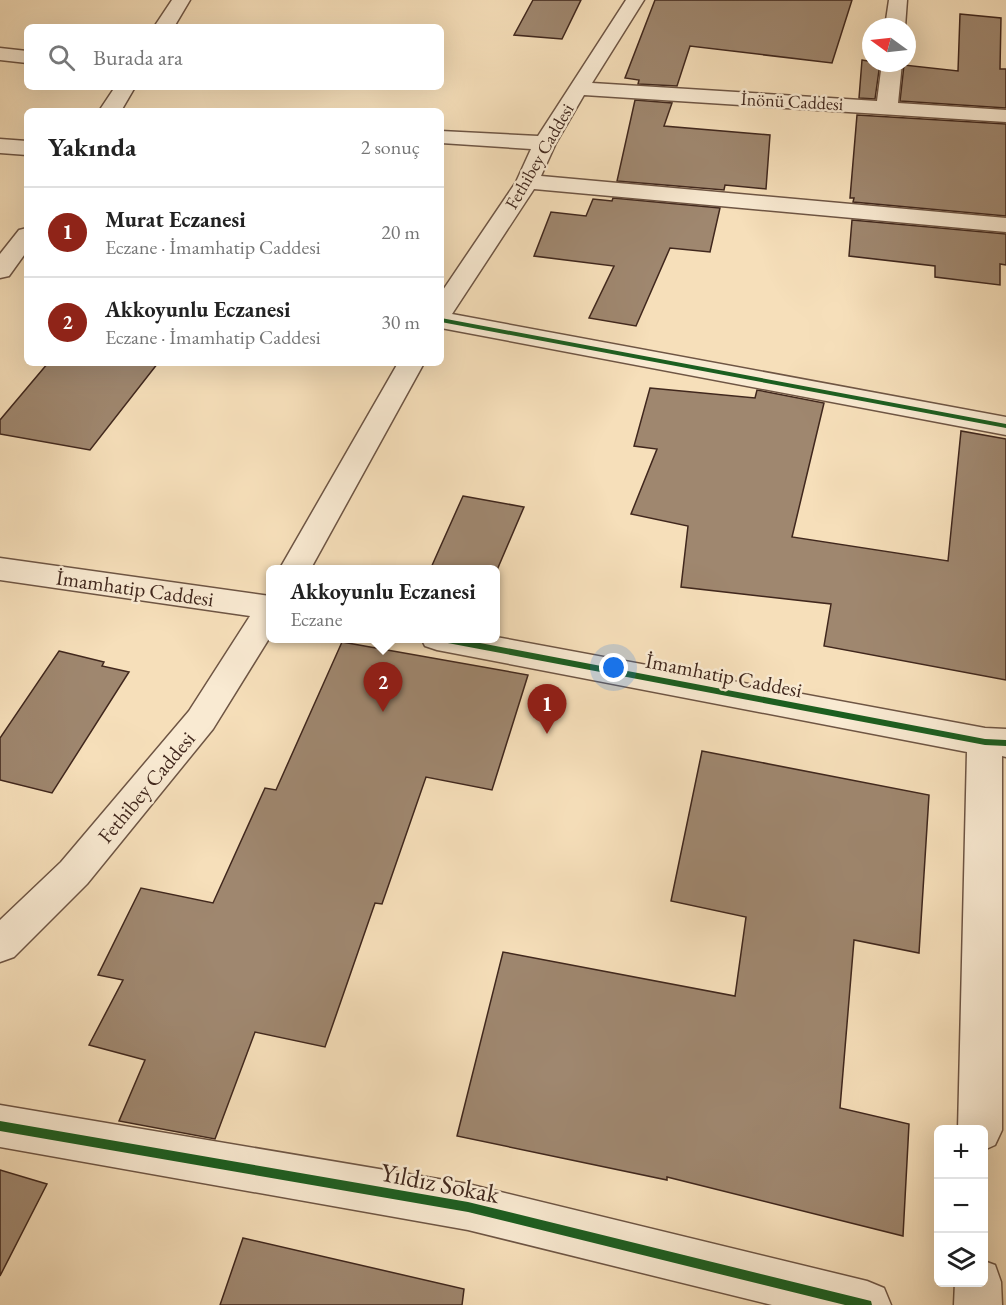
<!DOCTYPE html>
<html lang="tr">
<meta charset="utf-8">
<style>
:root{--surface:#fff;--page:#f2f2f2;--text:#222;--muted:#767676;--line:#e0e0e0;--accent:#8f2418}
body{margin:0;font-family:"EB Garamond",serif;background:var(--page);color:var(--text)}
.controls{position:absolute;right:18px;bottom:18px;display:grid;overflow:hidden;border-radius:9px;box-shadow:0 6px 24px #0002}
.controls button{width:54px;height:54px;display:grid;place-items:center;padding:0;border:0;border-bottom:2px solid var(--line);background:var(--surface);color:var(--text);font:30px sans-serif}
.compass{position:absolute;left:862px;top:18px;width:54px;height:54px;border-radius:50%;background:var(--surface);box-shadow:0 6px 24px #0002;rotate:285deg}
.you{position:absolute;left:614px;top:668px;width:21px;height:21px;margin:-15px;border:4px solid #fff;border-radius:50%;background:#1a73e8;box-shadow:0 0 0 9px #1a73e833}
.badge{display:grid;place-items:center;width:39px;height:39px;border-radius:50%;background:var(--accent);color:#fff;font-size:20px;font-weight:700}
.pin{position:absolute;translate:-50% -50px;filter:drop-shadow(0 2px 3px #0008)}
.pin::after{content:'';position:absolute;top:32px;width:21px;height:18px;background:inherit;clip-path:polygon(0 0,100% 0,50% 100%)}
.popup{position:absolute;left:266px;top:565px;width:234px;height:78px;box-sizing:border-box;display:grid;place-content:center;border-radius:9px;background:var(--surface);filter:drop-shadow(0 2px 4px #0005);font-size:20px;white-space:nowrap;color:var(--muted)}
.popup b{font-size:22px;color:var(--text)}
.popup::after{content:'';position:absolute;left:50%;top:100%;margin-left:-12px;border:12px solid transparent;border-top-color:var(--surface)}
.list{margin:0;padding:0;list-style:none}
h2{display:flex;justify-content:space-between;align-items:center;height:78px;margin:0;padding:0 24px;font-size:26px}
h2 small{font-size:20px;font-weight:400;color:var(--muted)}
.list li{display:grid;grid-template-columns:39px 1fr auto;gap:18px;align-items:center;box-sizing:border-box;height:90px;padding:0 24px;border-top:2px solid var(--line)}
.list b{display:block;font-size:22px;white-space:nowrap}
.list p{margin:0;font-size:20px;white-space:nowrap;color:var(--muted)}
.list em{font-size:20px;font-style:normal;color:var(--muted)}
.icon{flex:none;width:33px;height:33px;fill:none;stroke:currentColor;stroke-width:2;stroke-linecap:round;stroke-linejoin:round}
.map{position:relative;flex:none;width:1006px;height:1305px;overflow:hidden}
.search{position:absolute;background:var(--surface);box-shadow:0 6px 24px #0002;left:24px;top:24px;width:420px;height:66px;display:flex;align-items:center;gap:15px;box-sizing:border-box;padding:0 21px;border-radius:9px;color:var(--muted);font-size:22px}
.panel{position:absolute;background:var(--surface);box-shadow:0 6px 24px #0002;left:24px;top:108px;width:420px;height:258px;border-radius:9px}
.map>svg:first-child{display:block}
.building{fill:#9f876f;stroke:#40271d;stroke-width:1.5}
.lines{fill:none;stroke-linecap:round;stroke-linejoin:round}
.minor-casing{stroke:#6e5544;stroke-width:3}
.minor{fill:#f9ead2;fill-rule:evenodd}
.cycleway-casing{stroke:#f9ead2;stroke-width:3}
.cycleway{fill:#1b5e20;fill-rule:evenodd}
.labels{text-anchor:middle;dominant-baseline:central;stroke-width:5;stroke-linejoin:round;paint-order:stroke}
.far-street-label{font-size:18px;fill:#40271d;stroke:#f9ead2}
.street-label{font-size:21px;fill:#40271d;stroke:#f9ead2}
.near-street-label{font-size:26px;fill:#40271d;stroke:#f9ead2}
</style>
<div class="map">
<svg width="1006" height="1305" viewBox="0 0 1006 1305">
<rect width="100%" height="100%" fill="#f6dfba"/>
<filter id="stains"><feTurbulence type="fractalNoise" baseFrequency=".00333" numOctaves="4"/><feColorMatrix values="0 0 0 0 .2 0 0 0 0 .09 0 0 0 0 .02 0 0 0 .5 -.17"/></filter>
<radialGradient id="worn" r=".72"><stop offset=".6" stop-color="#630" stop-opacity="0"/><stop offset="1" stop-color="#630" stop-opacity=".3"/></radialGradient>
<!-- building -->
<path class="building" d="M533,0H581L562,39L514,35Z
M655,0H852L832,63L690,46L677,86L638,84L639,80L625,78Z
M960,14L1001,18L1000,69H1006V108L900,101L904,65L958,71Z
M862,60L880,63L875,99L859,98Z
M635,100L672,103L664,126L770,135L766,189L725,185L724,190L617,181Z
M857,115L1006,124V216L853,202L854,198H850Z
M613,198L720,208L710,252L670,248L636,326L589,318L614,266L534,256L551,212L586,216L593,199L612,201Z
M852,220L1006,234V265L1000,264V285L935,277V266L849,256Z
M48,363H158L90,450L0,434V420Z
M650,388L755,398L757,390L824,403L792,537L948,561L961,431L1006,439V680L824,646L831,604L681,587L688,526L631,514L657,449L634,446Z
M463,496L524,507L497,570H430Z
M342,642L528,675L492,790L426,777L382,904L375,903L325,1047L255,1032L215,1139L119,1121L145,1060L89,1045L123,980L98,975L141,888L213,903L265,788L276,790Z
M59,651L104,662L102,666L129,672L52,793L0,780V738Z
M702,751L929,795L919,953L854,940L840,1108L909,1124L903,1236L667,1177V1180L457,1136L503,952L735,996L746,917L671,901Z
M0,1170L47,1184L0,1276Z
M243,1238L464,1289L462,1305H220Z"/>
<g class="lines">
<!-- minor casing -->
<g class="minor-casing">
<path id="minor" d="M172,0H190L174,27H154Z
M626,0H644L592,83L877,101L882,63H902L898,103L1006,110V122L584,95L556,143L541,176L1006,218V232L534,189L452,314L1006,417V435L441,328V293L516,182L531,149L441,143V131L538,136Z
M889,0H907L905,27H885Z
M0,48L27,51V63L0,60Z
M115,87H135L121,111H99Z
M0,139L27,141V155L0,153Z
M27,228V251L9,276L0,278V254L19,230Z
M398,363H424L310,570H279Z
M0,558L270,596V637L213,729L87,884L14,957L0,962V920L61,862L189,711L250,616L0,580Z
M496,637L985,728L1006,729V757L1002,756V1130L995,1145L984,1150V1130H958L967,752L437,650L425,646L421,638Z
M0,1105L468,1184L867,1281L884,1288L891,1305H772L468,1230L0,1147Z
M984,1261L995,1265L1001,1282L1002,1305H954L955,1282H984Z"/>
</g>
<!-- minor -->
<use href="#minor" class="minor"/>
<!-- cycleway casing -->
<g class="cycleway-casing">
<path id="cycleway" d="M441,318L1006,424V428L441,322Z
M434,638H454L985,739L1006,740V746L985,745L437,641Z
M0,1121L468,1202L867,1300L871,1301L872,1305H845L468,1212L0,1131Z"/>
</g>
<!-- cycleway -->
<use href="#cycleway" class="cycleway"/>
</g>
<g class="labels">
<!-- far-street labels -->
<g class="far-street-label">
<text transform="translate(792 101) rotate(3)">İnönü Caddesi</text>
<text transform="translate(539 156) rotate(-60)">Fethibey Caddesi</text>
</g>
<!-- street labels -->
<g class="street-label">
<text transform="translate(135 588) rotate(8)">İmamhatip Caddesi</text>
<text transform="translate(724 675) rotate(11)">İmamhatip Caddesi</text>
<text transform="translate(146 787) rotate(-50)">Fethibey Caddesi</text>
</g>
<!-- near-street labels -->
<g class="near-street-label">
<text transform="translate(440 1183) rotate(11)">Yıldız Sokak</text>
</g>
</g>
<rect width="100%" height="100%" filter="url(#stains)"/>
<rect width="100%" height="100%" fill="url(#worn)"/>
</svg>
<div class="controls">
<button>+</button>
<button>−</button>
<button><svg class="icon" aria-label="layers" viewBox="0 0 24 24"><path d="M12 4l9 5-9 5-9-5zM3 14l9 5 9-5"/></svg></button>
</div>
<svg class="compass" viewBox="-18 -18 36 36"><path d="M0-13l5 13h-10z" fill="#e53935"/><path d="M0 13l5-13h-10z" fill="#767676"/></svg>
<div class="you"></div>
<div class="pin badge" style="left:547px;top:734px">1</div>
<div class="pin badge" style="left:383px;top:712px">2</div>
<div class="popup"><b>Akkoyunlu Eczanesi</b>Eczane</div>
<div class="search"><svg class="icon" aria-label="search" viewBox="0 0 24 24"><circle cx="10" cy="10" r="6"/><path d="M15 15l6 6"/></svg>Burada ara</div>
<section class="panel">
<h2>Yakında<small>2 sonuç</small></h2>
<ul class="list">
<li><span class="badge">1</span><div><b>Murat Eczanesi</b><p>Eczane · İmamhatip Caddesi</p></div><em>20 m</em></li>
<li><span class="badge">2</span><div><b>Akkoyunlu Eczanesi</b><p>Eczane · İmamhatip Caddesi</p></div><em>30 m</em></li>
</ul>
</section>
</div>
